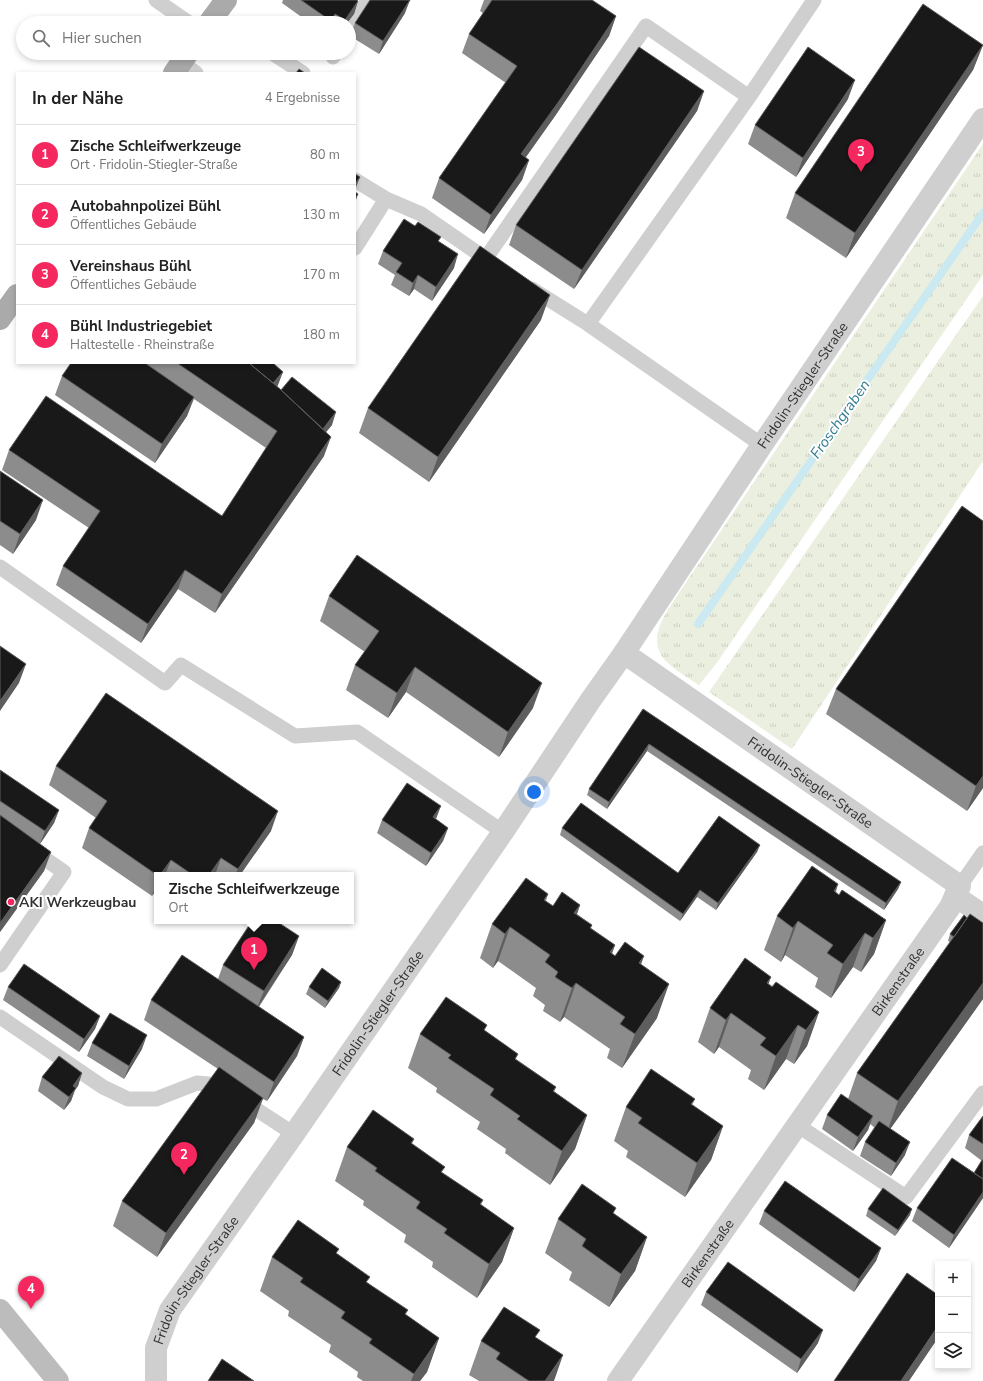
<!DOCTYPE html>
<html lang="de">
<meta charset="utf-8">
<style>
:root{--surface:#fff;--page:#f2f2f2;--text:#222;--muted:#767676;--line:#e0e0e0;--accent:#f5275f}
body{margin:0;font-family:"Nunito Sans",sans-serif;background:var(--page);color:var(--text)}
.controls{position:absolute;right:12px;bottom:12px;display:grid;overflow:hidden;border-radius:0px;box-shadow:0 2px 6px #0003}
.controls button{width:36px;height:36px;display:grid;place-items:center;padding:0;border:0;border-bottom:1px solid var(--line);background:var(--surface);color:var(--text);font:20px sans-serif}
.you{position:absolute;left:534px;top:792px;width:14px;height:14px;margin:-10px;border:3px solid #fff;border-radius:50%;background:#1a73e8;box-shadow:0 0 0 6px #1a73e833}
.badge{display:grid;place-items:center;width:26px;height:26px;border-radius:50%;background:var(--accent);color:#fff;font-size:13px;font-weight:700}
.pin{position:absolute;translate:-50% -33px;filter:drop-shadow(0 1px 2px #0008)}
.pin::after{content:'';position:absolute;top:21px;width:14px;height:12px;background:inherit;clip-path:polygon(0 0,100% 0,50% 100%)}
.popup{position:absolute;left:154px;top:872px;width:200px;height:52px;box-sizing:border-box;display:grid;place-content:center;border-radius:0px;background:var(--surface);filter:drop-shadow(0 1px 3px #0005);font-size:13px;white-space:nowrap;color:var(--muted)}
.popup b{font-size:15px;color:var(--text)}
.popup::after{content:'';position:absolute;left:50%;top:100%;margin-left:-8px;border:8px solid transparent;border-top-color:var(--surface)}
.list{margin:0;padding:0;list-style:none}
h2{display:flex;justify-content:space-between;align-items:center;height:52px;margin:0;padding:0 16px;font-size:17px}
h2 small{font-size:13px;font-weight:400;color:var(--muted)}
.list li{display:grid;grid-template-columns:26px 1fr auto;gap:12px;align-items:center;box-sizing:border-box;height:60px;padding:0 16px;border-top:1px solid var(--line)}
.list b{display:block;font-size:15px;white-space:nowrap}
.list p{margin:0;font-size:13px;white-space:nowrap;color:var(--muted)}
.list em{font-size:13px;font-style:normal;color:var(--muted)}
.icon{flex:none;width:22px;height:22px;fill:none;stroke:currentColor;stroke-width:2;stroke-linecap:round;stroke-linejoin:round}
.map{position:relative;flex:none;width:983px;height:1381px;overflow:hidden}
.search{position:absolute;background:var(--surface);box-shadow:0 2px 6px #0003;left:16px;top:16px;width:340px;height:44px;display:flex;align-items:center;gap:10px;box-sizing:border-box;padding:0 14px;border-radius:22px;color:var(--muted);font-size:15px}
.panel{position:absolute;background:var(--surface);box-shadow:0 2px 6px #0003;left:16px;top:72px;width:340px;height:292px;border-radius:0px}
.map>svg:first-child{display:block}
.grass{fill:url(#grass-tufts)}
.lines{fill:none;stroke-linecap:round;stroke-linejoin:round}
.stream{stroke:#cae9f0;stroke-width:8}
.lane{stroke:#cfcfcf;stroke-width:15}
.street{stroke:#cfcfcf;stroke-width:22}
.secondary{stroke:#bcbcbc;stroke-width:22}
.primary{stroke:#aaa;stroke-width:22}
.wall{fill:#8c8c8c}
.shaded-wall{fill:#5e5e5e}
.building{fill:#191919;stroke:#5e5e5e}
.poi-dot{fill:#f5275f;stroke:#fff;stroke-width:1.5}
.labels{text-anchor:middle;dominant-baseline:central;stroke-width:4;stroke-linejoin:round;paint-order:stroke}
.street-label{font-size:14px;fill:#323232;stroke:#fff}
.poi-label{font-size:14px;font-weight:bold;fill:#323232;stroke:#fff;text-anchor:start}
.water-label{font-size:15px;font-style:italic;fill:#337d8f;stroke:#fff}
</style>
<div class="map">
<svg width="983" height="1381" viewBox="0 0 983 1381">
<defs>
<pattern id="grass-tufts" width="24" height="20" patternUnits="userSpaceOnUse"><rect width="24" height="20" fill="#ebefdf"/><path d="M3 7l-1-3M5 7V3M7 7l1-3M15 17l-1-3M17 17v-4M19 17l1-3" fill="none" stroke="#cacdc0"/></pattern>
</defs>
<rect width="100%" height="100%" fill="#fff"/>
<!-- grass -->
<path class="grass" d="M983,144V275L716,664L699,685C689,678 677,672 668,663C641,638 671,607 685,584Z
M983,296V461L792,749L709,692Z"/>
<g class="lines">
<!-- stream -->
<path class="stream" d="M698,624L983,213"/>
<!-- lane -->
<path class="lane" d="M156,0L189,23
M349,31L368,0
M272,53L303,73
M333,57L335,53
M181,62L196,73
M355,180L386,199L421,214L492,263
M355,248L386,199
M486,258L646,26L749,97
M532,289L588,324L762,445
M588,324L749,97L814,0
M0,567L165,683L181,665L295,736L357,732L503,832
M0,828L64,872L0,965
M960,886L983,853
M0,1017L103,1087L128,1099H156L197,1083L219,1085L294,1134
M797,1125L906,1197L983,1093"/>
<!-- street -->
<g class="street">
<path id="s1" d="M624,653L960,886L955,896L983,915"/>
<path id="s2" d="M156,1381V1348L170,1310L294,1134L503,832L590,701L624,653L762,445L983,119"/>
<path id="s3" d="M618,1381L950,907L955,896"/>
</g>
<!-- secondary -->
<path class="secondary" d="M0,1310L58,1381"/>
<!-- primary -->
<path class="primary" d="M209,23L226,0
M174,73L188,53
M0,319L17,295"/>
</g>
<!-- wall -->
<path class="wall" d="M283,0H357L358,1L354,14L347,23H310L282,3Z
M484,0H592L616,16L609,36L555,116L525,158L529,160L522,180L484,234L432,198L439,178L506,83L462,53L469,34L483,13L480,11Z
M405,13L379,54L350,36L355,23Z
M983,45L973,70L846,258L786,218L795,193Z
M704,91L697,111L574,289L509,245L516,225Z
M848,99L796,177L748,144L755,125Z
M439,242L454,268L432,301L414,289L409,296L391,285L395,275L378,264L383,251Z
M541,320L429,482L359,433L368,408Z
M71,363H273L278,385L277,387L281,390L332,425L326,432L324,456L215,613L178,589L141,643L56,585L63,566L89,528L2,470L9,450L222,516L266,448L194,399L187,416L155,463L55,395L62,376Z
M0,471L36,520L13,554L0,545Z
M329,596L533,708L499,757L406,692L388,718L346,690L355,665L365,652L320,621Z
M836,689L983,788L967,811L826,714Z
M643,709L901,882L898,889L884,910L647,751L607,809L587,795L589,789Z
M56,766L271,831L240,875H157V889L152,896L82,848L89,828L96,818L49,785Z
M0,770L59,810L54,823L40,844L51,852L44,871L0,932Z
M436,819L448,828L443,841L426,866L377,833L382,820Z
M562,828L678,873L760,845L757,852L716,910L697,897L680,921L560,835Z
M838,884L836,892L839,895L886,920L874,954L861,972L853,967L831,998L815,987L818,978L785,955L781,962L764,950L777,916Z
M548,894L546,901L553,906L580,905L577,914L592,925L591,928L615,945L612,954L615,956L641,965L657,1018L622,1068L607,1058L610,1049L564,1017L560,1022L543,1011L545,1005L533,996L536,988L498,961L493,968L480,958L492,924Z
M967,918L983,999L890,1129L905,1155L891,1176L860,1156L865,1142L875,1128L870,1124L868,1130L853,1151L822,1129L827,1115L848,1099L857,1073L950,942L948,941L950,934Z
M299,936L292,955L259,1007L304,1037L297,1056L267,1101L263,1099L254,1123L157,1257L113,1226L122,1201L218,1069L144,1020L151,1000L218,979L223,965Z
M341,982L339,988L325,1008L306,994L309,987Z
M769,984L819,1012L807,1046L794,1064L786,1059L764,1090L748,1079L751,1070L719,1047L714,1054L698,1042L710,1008Z
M8,987L100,1016L95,1029L79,1052L3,1000Z
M485,1031L516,1059L556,1087L554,1092L587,1115L575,1149L550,1185L505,1153L506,1149L477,1129L480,1122L436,1092L437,1088L408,1068L420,1034Z
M92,1043L142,1049L124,1079L87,1056Z
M82,1073L78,1086L75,1090L71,1101L64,1110L38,1091L42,1077Z
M695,1099L692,1105L723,1126L711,1160L685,1197L626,1157L628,1151L614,1141L626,1107Z
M983,1116V1198L949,1248L912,1221L917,1208L974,1173L982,1161L965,1148L969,1135Z
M414,1139L412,1144L443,1173L483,1200L481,1205L514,1228L502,1262L477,1298L432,1267L433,1262L404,1242L406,1235L363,1205L364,1201L335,1181L347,1147Z
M868,1209L910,1215L895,1236L866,1216Z
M764,1211L881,1248L876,1261L854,1292L759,1224Z
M614,1214L647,1237L635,1271L609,1307L569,1280L572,1272L545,1253L558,1219Z
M337,1254L368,1283L406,1315L439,1338L427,1372L420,1381H363L357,1377L358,1372L329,1352L331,1345L288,1316L289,1311L260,1291L272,1257Z
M706,1292L818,1343L797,1373L701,1305Z
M537,1338L554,1381H479L469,1375L481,1341Z"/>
<!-- shaded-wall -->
<path class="shaded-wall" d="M410,0L405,13L379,54L383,41Z
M358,1L354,14L347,23H344L345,20Z
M335,14L332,23H330L331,21Z
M616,16L609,36L555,116L514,174L521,154Z
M983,45L973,70L846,258L855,233Z
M855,80L848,99L796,177L803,158Z
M704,91L697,111L574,289L582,270Z
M529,160L522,180L484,234L491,215Z
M360,177L355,190V184Z
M358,194L355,203V199Z
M458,254L454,268L432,301L436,287Z
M418,275L414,289L409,296L413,283Z
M550,295L541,320L429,482L438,457Z
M283,372L278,385L264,402L269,388Z
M194,397L187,416L155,463L162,444Z
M336,412L332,425L317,443L322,430Z
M331,437L324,456L215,613L222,594Z
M43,500L36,520L13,554L20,534Z
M185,570L178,589L141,643L148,624Z
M26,664L19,683L0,711V701Z
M415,667L406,692L388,718L397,693Z
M542,683L533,708L499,757L508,732Z
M649,744L647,751L607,809L609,802Z
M983,776V788L967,811L976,786Z
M441,806L436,819L433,817Z
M59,810L54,823L40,844L45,831Z
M278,811L271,831L240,875H235L238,869Z
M448,828L443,841L426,866L431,853Z
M760,845L757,852L716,910L718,903Z
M51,852L44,871L0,932V923Z
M221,858L215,875H209Z
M171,860L165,875H160Z
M901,882L898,889L884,910L886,903Z
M157,883V889L152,896Z
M838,884L826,918L834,891Z
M700,890L697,897L680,921L683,914Z
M580,905L568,939L574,913Z
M886,920L874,954L861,972L873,938Z
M798,921L785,955L781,962L793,928Z
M510,927L498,961L493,968L505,934Z
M865,933L853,967L831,998L843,964Z
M299,936L292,955L256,1010L264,991Z
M615,945L602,979L610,952Z
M644,956L632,990L639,963Z
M771,977L759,1011L767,983Z
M341,982L339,988L325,1008L328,1001Z
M576,983L564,1017L560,1022L572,988Z
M983,983V999L886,1135L898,1101Z
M669,984L657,1018L622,1068L635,1034Z
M819,1012L807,1046L794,1064L806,1030Z
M731,1013L719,1047L714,1054L726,1020Z
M100,1016L95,1029L79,1052L84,1039Z
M798,1025L786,1059L764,1090L776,1056Z
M147,1035L142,1049L124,1079L129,1066Z
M304,1037L297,1056L267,1101L274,1082Z
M82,1073L78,1086L75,1090L71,1101L64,1110L73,1086Z
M263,1098L254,1123L157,1257L166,1233Z
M587,1115L575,1149L550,1185L562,1151Z
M873,1116L868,1130L853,1151L858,1137Z
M723,1126L711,1160L685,1197L697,1163Z
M910,1142L905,1155L891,1176L896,1163Z
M983,1192V1198L949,1248L954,1235Z
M912,1209L910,1215L895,1236L898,1230Z
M514,1228L502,1262L477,1298L489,1264Z
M647,1237L635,1271L609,1307L621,1274Z
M881,1248L876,1261L854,1292L859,1279Z
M938,1326V1338L909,1381H901Z
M823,1330L818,1343L797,1373L801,1359Z
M439,1338L427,1372L420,1381H411L414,1374Z
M563,1355L554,1381H545Z"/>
<!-- building -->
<path class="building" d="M301,0H357L358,1L345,20L335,14L331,21Z
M370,0H410L383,41L355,23Z
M492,0H592L616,16L562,97L521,154L529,160L491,215L439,178L517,66L469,34Z
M923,4L983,45L855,233L795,193Z
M639,47L704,91L582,270L516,225Z
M808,47L855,80L803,158L755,125Z
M299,69L305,73H296Z
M355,174L360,177L355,184Z
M355,192L358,194L355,199Z
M404,219L415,226L418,222L441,237L438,241L458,254L436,287L418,275L413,283L396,272L402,263L383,251Z
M480,246L550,295L438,457L368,408Z
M71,363H145L194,397L162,444L62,376Z
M177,363H249L280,389L331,437L222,594L185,570L148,624L63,566L100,511L9,450L46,396L222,516L277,431Z
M249,363H273L283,372L273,383Z
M292,377L336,412L323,429L281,390Z
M0,471L43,500L20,534L0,521Z
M962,506L983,521V776L976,786L836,689Z
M357,555L542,683L508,732L415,667L397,693L355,665L379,631L329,596Z
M0,646L26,664L0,701Z
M106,693L278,811L238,869L221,858L209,875H193L171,860L160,875H157L89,828L107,801L56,766Z
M643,709L901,882L886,903L649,744L609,802L589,789Z
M0,770L59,810L45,831L0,801Z
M407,783L441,806L433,817L448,828L431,853L382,820Z
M581,803L678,873L719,816L760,845L718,903L700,890L683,914L562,828Z
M0,815L51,852L0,923Z
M812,866L838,884L834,891L839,895L842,890L886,920L873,938L865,933L843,964L827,953L833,945L798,921L793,928L777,916Z
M526,878L548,894L544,900L553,906L562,892L580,905L574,913L592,925L590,928L615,945L610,952L615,956L625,942L644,956L639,963L669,984L635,1034L620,1024L625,1017L576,983L572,988L555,977L558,972L545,962L550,955L510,927L505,934L492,924Z
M970,914L983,923V983L898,1101L857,1073Z
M964,915L967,918L954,937L950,934Z
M252,921H276L299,936L264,991L223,965Z
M182,955L304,1037L274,1082L151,1000Z
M745,958L771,977L767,983L772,987L776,982L819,1012L806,1030L798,1025L776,1056L760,1045L766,1038L731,1013L726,1020L710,1008Z
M24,964L100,1016L84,1039L8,987Z
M322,968L341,982L328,1001L309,987Z
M446,997L487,1025L484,1030L518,1054L515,1059L556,1087L553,1091L587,1115L562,1151L517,1119L520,1116L490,1095L494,1089L448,1058L451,1055L420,1034Z
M110,1013L147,1035L129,1066L92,1043Z
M59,1056L82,1073L73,1086L76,1088L69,1097L42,1077Z
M219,1067L263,1098L166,1233L122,1201Z
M651,1069L695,1099L691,1104L723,1126L697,1163L638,1123L642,1118L626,1107Z
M841,1094L873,1116L858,1137L827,1115Z
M373,1110L414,1139L411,1143L445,1167L441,1172L483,1200L480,1204L514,1228L489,1264L444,1233L447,1229L416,1208L420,1202L375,1171L377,1168L347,1147Z
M983,1116V1144L969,1135Z
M879,1121L910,1142L896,1163L865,1142Z
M952,1158L983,1179V1192L954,1235L917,1208Z
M982,1160H983V1179L974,1173Z
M785,1181L881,1248L859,1279L764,1211Z
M582,1184L616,1208L613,1213L647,1237L621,1274L582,1246L586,1239L558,1219Z
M883,1188L912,1209L898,1230L868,1209Z
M298,1220L339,1249L336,1253L370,1277L366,1282L408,1310L405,1314L439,1338L414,1374L369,1343L372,1339L341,1318L345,1312L300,1282L303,1278L272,1257Z
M728,1262L823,1330L801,1359L706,1292Z
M907,1273L938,1295V1326L901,1381H834Z
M504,1307L540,1330L535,1337L563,1355L545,1381H529L496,1359L500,1353L481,1341Z
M222,1359L254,1381H208Z"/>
<!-- markers -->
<circle class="poi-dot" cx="11" cy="902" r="4"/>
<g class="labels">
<!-- street labels -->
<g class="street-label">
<text stroke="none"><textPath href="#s2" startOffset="1194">Fridolin-Stiegler-Straße</textPath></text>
<text stroke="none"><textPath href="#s1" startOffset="227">Fridolin-Stiegler-Straße</textPath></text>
<text stroke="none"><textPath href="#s3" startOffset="488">Birkenstraße</textPath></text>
<text stroke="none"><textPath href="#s2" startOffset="436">Fridolin-Stiegler-Straße</textPath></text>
<text stroke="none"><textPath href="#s3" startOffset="156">Birkenstraße</textPath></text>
<text stroke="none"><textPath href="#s2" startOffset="112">Fridolin-Stiegler-Straße</textPath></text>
</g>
<!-- poi labels -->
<g class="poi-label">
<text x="19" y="902">AKI Werkzeugbau</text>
</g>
<!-- water labels -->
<g class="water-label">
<text transform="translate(840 419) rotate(-55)">Froschgraben</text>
</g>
</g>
</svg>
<div class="controls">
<button>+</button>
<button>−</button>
<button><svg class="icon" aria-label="layers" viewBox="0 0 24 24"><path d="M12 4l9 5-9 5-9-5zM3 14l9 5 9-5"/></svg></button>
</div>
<div class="you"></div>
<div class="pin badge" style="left:254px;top:970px">1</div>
<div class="popup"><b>Zische Schleifwerkzeuge</b>Ort</div>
<div class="pin badge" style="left:184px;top:1175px">2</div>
<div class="pin badge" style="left:861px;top:172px">3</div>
<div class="pin badge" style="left:31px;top:1309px">4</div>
<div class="search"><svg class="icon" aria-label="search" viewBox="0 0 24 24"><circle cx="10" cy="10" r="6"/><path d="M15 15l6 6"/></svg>Hier suchen</div>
<section class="panel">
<h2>In der Nähe<small>4 Ergebnisse</small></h2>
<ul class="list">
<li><span class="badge">1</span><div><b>Zische Schleifwerkzeuge</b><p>Ort · Fridolin-Stiegler-Straße</p></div><em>80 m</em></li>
<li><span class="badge">2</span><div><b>Autobahnpolizei Bühl</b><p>Öffentliches Gebäude</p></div><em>130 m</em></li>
<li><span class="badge">3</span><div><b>Vereinshaus Bühl</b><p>Öffentliches Gebäude</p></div><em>170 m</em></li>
<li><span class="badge">4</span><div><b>Bühl Industriegebiet</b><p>Haltestelle · Rheinstraße</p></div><em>180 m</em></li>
</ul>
</section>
</div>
